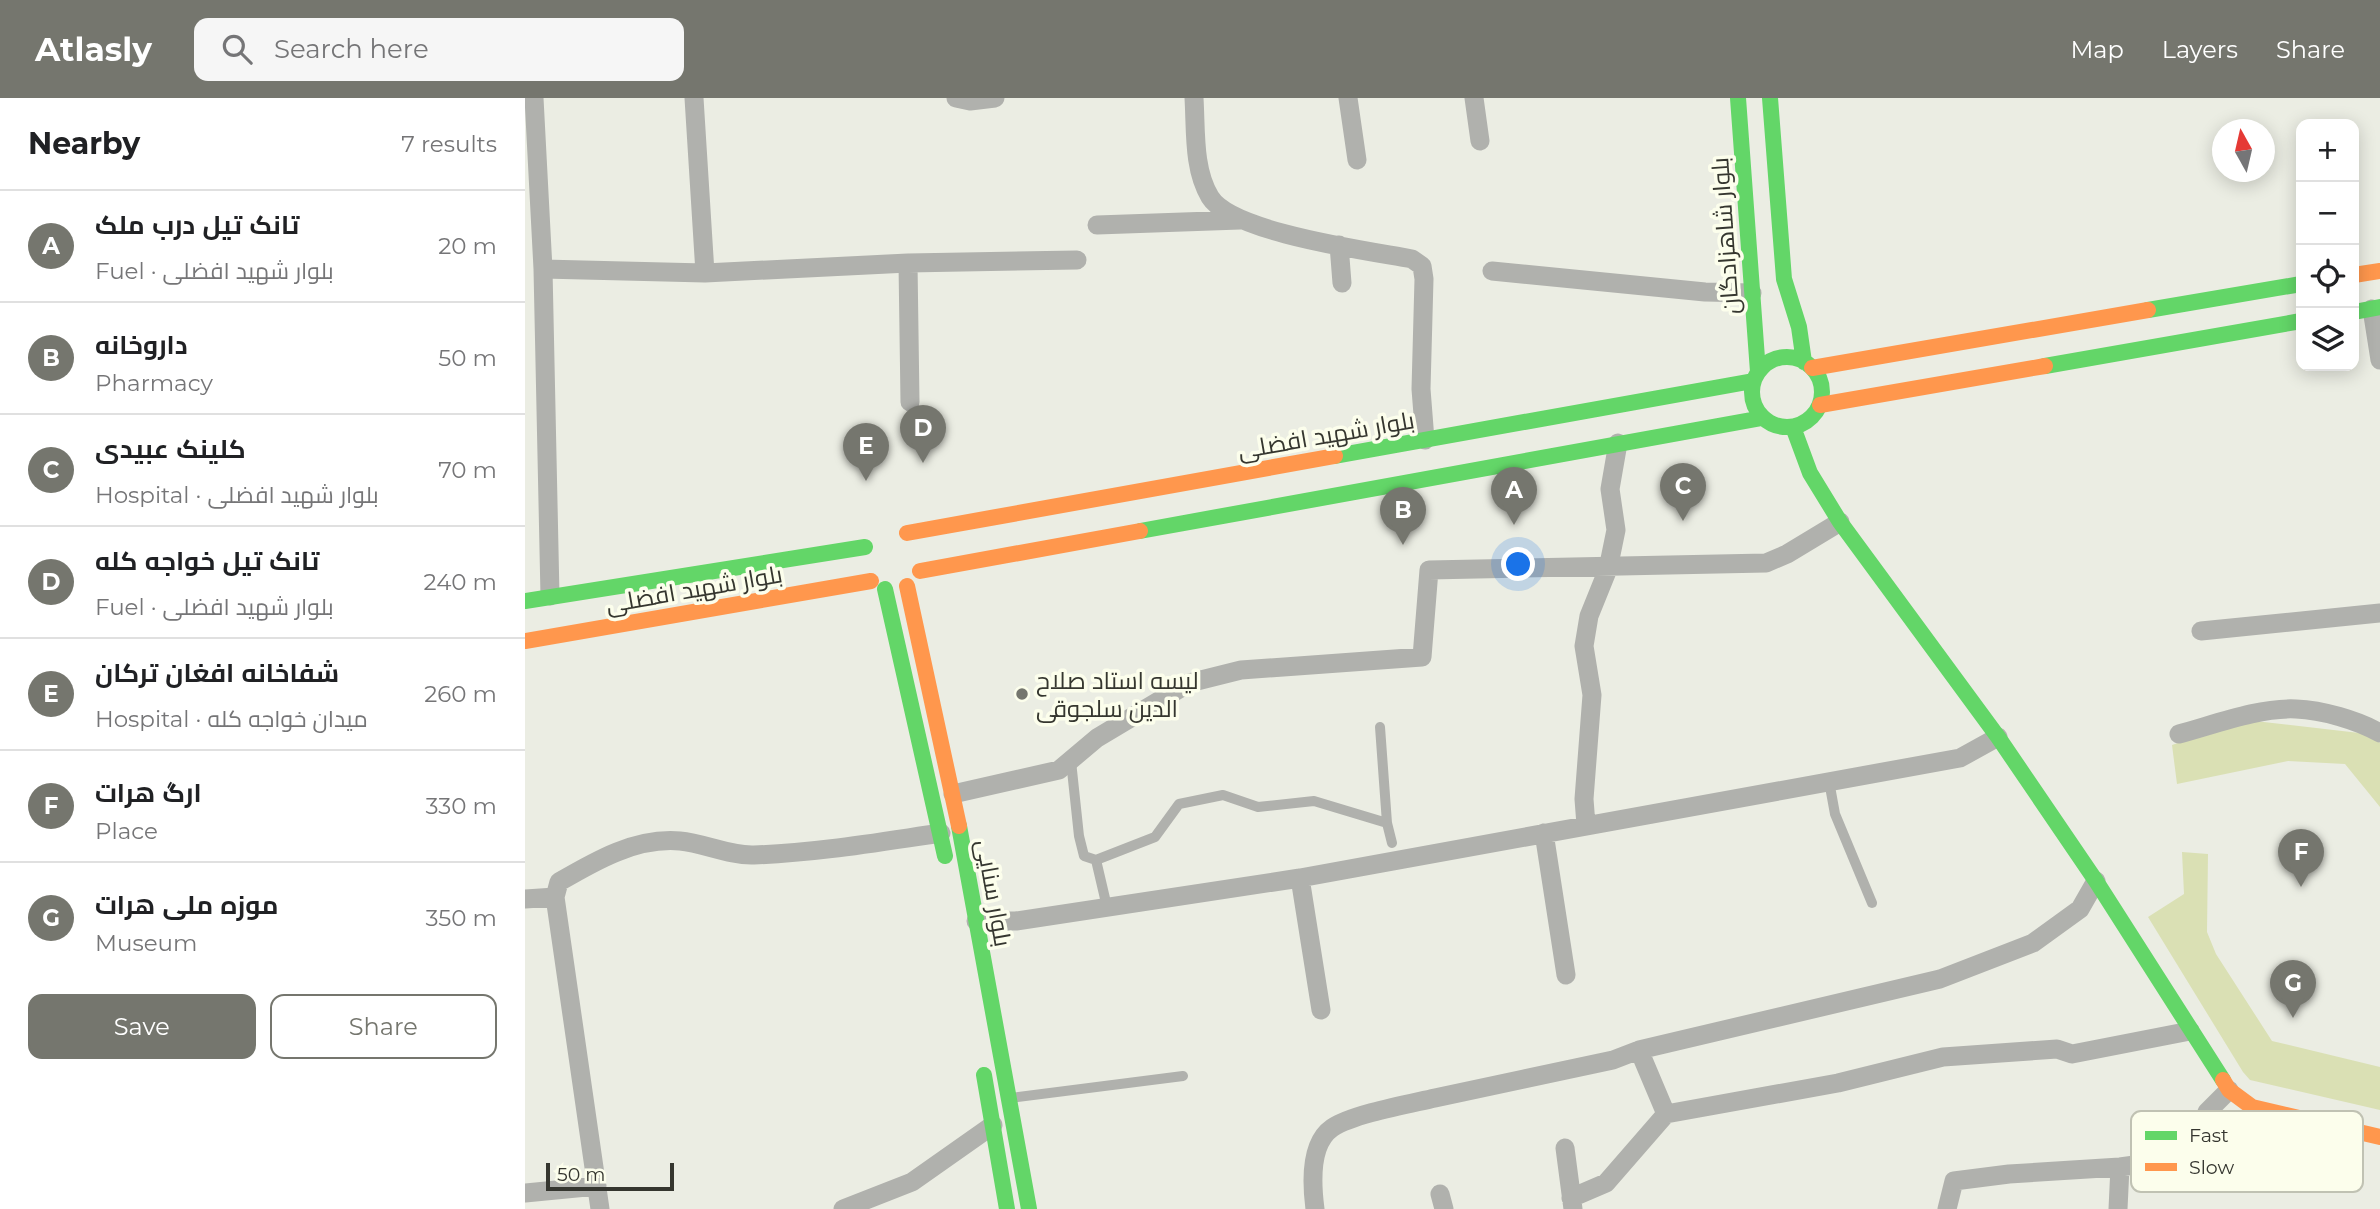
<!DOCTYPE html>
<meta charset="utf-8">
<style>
:root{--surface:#fff;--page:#f6f6f6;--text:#202124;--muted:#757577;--line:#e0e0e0;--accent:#75766e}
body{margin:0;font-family:Montserrat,Cairo,sans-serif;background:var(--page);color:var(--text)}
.controls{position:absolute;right:21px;top:21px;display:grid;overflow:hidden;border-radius:14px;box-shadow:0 4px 18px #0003}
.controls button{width:63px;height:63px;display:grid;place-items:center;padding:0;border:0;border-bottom:2px solid var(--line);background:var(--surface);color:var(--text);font:35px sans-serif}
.compass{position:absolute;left:1687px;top:21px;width:63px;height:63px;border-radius:50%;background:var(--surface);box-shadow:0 4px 18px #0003;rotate:352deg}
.scale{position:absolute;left:21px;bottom:18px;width:128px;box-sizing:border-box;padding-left:7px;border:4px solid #35362f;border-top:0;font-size:19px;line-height:24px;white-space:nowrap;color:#35362f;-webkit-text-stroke:5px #fcfeec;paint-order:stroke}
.you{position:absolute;left:994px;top:467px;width:24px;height:24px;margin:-18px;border:5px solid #fff;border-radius:50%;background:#1a73e8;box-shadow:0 0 0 10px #1a73e833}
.badge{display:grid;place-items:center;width:46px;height:46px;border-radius:50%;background:var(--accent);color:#fff;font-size:23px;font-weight:700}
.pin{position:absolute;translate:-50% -58px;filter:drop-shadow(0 2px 4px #0008)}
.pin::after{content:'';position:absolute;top:37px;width:24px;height:21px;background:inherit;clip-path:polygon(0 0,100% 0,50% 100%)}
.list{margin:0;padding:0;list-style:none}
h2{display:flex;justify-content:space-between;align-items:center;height:91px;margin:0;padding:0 28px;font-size:30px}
h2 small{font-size:23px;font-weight:400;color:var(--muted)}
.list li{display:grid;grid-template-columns:46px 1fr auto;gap:21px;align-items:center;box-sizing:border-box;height:112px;padding:0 28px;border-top:2px solid var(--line)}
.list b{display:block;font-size:26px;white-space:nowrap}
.list p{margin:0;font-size:23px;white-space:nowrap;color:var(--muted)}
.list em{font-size:23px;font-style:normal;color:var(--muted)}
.actions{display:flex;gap:14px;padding:21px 28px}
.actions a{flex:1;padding:16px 0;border:2px solid var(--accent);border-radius:14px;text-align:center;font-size:24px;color:var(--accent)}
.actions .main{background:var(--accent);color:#fff}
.icon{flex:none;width:38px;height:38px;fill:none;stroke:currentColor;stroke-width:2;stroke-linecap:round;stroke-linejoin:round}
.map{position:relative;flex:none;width:1855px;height:1111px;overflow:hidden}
header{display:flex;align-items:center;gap:42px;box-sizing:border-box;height:98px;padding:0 35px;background:var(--accent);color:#fff}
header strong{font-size:33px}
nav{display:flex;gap:38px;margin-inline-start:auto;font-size:24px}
.search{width:490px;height:63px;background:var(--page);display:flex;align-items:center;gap:18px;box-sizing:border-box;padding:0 24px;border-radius:14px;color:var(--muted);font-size:26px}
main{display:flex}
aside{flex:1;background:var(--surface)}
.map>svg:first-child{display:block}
.green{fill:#dae0b4}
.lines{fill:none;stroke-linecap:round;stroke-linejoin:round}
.lane{stroke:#b0b1ad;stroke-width:10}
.street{stroke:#b0b1ad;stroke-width:19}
.fast{stroke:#63d668;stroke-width:16}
.slow{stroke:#ff974d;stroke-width:16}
.poi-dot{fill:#75766e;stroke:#fcfeec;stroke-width:2.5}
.labels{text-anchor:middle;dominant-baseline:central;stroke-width:7;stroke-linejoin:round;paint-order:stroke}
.street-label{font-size:24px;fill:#35362f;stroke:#fcfeec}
.poi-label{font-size:24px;fill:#35362f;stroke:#fcfeec;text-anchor:start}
.key{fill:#fcfeec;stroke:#c0c2b3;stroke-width:2}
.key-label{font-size:19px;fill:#35362f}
</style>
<header>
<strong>Atlasly</strong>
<div class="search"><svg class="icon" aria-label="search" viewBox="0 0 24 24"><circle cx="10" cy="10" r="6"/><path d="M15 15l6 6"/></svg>Search here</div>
<nav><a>Map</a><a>Layers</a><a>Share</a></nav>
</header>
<main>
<aside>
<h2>Nearby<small>7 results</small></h2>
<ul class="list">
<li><span class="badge">A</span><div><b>تانک تیل درب ملک</b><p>Fuel · بلوار شهید افضلی</p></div><em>20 m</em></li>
<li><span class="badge">B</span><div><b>داروخانه</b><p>Pharmacy</p></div><em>50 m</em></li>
<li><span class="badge">C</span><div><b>کلینک عبیدی</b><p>Hospital · بلوار شهید افضلی</p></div><em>70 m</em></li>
<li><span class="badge">D</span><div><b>تانک تیل خواجه کله</b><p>Fuel · بلوار شهید افضلی</p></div><em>240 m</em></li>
<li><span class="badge">E</span><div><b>شفاخانه افغان ترکان</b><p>Hospital · میدان خواجه کله</p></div><em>260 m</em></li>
<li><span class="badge">F</span><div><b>ارگ هرات</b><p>Place</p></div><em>330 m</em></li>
<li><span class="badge">G</span><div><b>موزه ملی هرات</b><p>Museum</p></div><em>350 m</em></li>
</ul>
<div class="actions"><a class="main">Save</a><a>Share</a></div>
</aside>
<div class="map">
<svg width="1855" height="1111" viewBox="0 0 1855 1111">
<rect width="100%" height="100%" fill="#ebede3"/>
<!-- green -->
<path class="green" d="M1721,622L1843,636L1855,645V709L1820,666L1763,663L1652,686L1647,647Z
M1657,754L1683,756L1682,834L1691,856L1747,943L1855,969V1012L1725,982L1718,974L1623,819L1659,796Z"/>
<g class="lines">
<!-- lane -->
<path class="lane" d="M855,629L862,725L867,745
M546,663L554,738L559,758L571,762L582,809
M1304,683L1310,716L1347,805
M571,762L630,739L654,706L698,697L733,709L789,703L862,725
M485,1000L658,978"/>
<!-- street -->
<path class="street" d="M9,0L18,171L25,498
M169,0L180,175
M431,0L445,3L470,0
M669,0C671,32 668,71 685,99C707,135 845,153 887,161L897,168L899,181L896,291L900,342
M823,0L832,62
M949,0L955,43
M572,127L715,122
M814,147L817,185
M383,165L385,304
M18,171L180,175L383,165L552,162
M967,173L1180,194L1227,195
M1847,211L1855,262
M1676,533L1855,515
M1654,636C1688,627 1735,609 1771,611C1797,612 1832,622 1855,635
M428,696L534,672L572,640L664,585L716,572L897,559L904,472L1241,465L1262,456L1315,424
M1061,727L1059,701L1067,597L1059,548L1064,518L1083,471L1091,432L1085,391L1093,345
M1019,735L1041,877
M775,780L796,912
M0,801L30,799
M451,823H491L775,780L1435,660L1473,639
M1141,1016L1313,985L1418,959L1532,951L1547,956L1665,933
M1040,1050L1048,1111
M0,1095L72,1088
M915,1096L919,1111
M1046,1100L1081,1085L1141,1016L1114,952
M75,1111L30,799L34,784C70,763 111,739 155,743C179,745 204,758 229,757C291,755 354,744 416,735
M318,1111L387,1084L468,1027
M790,1111C787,1088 784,1046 807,1030C828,1016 884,1006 910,1000C969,987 1029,975 1088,962L1114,952L1415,881L1508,845L1555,811L1571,783
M1422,1111L1429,1083L1484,1076L1595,1069L1617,1066L1672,1043L1682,1014L1704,992
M1593,1111L1595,1069"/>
<!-- fast -->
<path class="fast" d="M1213,0L1233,274
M1245,0L1259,181L1274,229L1279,264
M1623,212L1776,186
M1829,214L1855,209
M1227 294a35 35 0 1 1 70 0a35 35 0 1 1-70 0Z
M1520,268L1776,223
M1268,329L1285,375L1315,424L1473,639L1571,783L1698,982
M810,358L1228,283
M615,433L1237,320
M360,491L420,758
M0,503L340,449
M434,728L504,1111
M459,977L482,1111"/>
<!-- slow -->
<path class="slow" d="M1829,177L1855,173
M1287,270L1623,212
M1295,307L1520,268
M382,435L810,358
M395,473L615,433
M382,488L434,728
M0,543L346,483
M1698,982L1704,992L1727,1009L1855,1039"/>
</g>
<!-- markers -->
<circle class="poi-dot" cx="497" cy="596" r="7"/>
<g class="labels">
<!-- street labels -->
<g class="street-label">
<text transform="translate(1200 138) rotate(-94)">بلوار شاهزادگان</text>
<text transform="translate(801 337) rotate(-10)">بلوار شهید افضلی</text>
<text transform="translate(169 491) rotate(-10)">بلوار شهید افضلی</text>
<text transform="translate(469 795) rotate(80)">بلوار سنایی</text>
</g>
<!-- poi labels -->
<g class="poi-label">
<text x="511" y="582">لیسه استاد صلاح<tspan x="511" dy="28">الدین سلجوقی</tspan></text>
</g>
</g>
<!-- legend -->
<rect x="1606" y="1013" width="232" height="81" rx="10" class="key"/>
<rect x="1620" y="1033" width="32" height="9" fill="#63d668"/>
<rect x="1620" y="1065" width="32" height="8" fill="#ff974d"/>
<g class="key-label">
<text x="1664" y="1044">Fast</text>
<text x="1664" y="1076">Slow</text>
</g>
</svg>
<div class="controls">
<button>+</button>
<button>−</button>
<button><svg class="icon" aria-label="locate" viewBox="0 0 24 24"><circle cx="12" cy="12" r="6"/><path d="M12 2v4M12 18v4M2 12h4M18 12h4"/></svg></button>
<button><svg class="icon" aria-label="layers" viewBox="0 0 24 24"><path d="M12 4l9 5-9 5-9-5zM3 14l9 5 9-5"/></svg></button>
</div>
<svg class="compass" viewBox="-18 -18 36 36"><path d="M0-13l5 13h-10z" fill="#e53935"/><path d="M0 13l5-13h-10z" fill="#757577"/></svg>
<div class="scale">50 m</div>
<div class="you"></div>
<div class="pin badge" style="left:989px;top:427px">A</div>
<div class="pin badge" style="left:878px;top:447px">B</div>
<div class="pin badge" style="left:1158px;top:423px">C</div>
<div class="pin badge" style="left:398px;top:365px">D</div>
<div class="pin badge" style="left:341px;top:383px">E</div>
<div class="pin badge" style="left:1776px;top:789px">F</div>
<div class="pin badge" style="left:1768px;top:920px">G</div>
</div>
</main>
